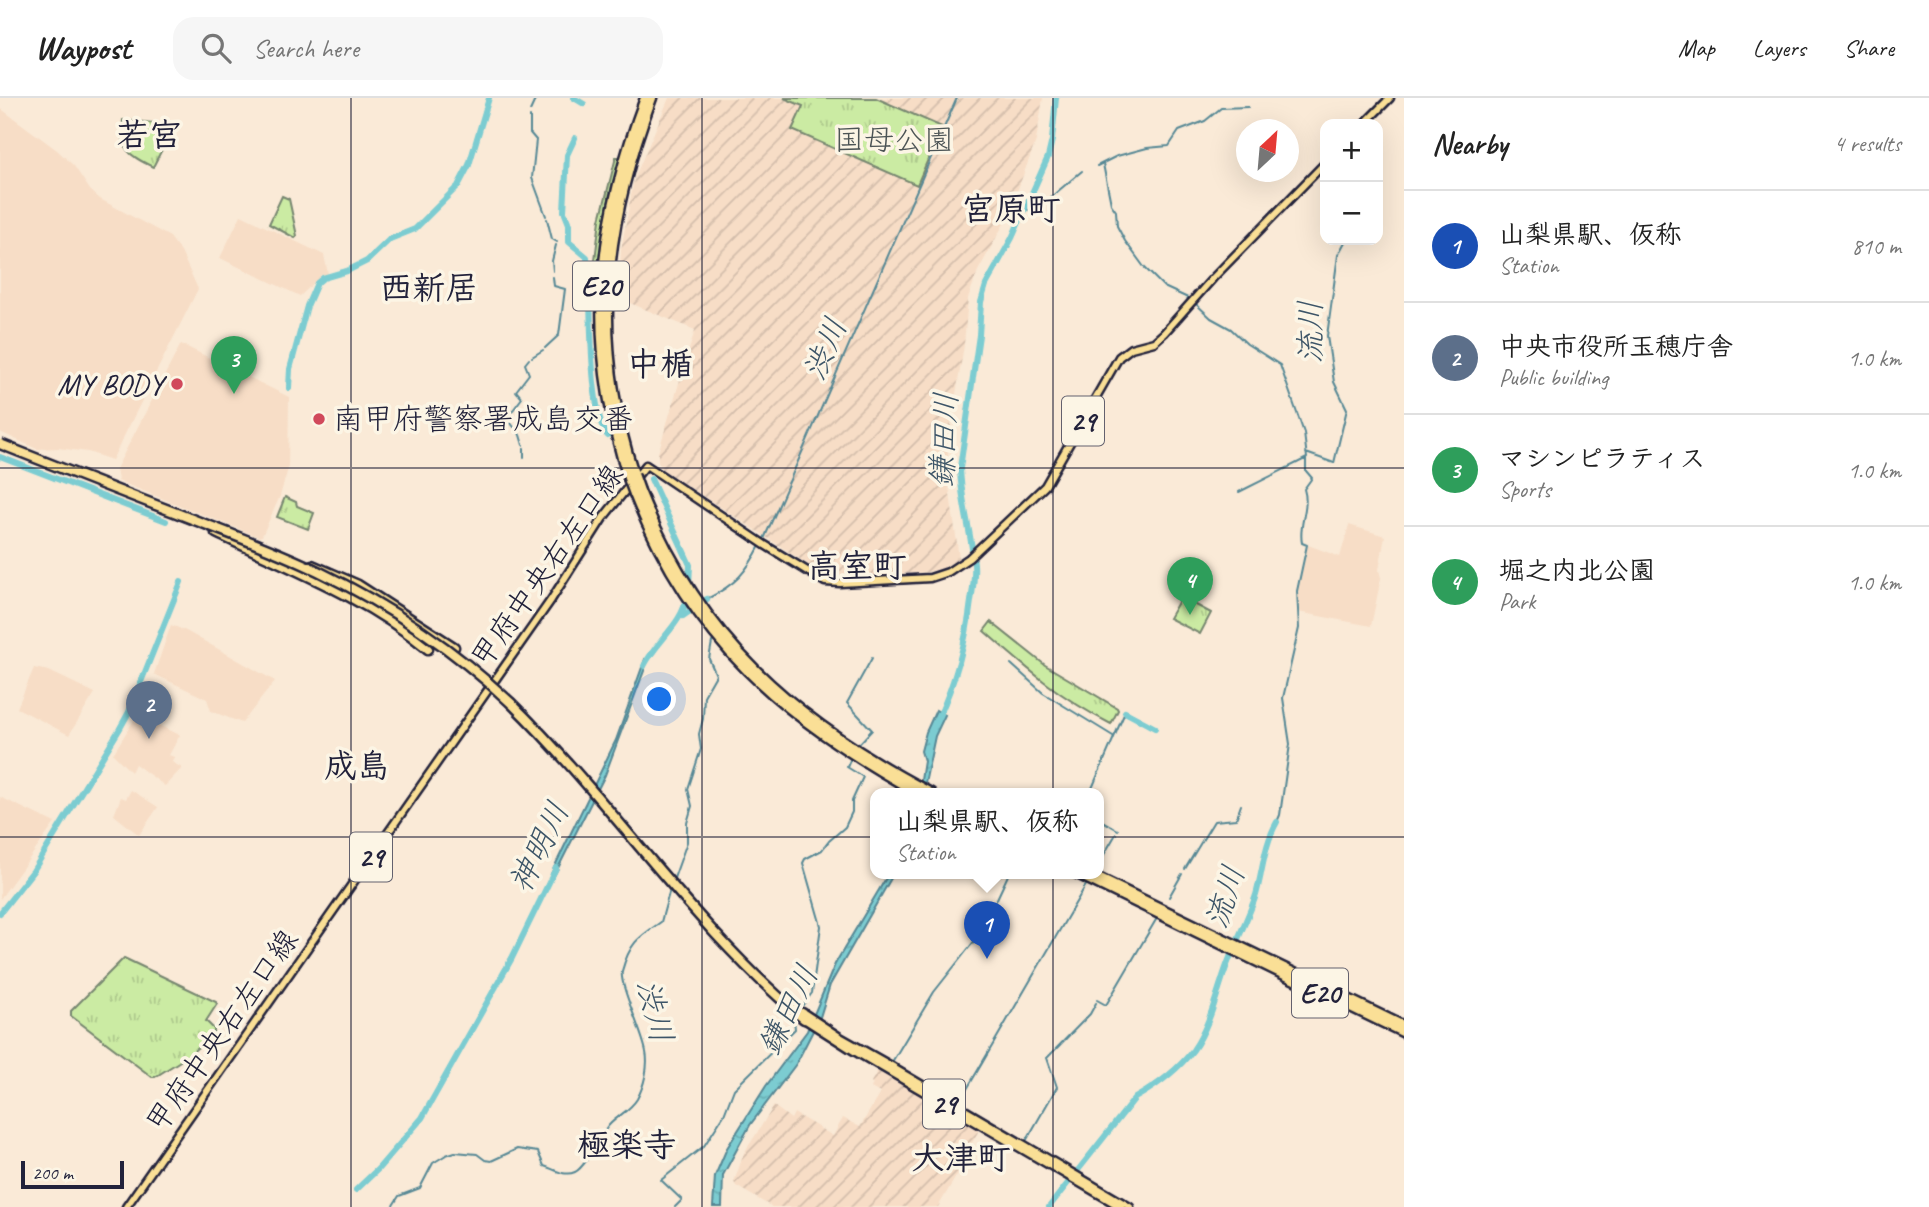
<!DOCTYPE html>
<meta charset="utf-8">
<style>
:root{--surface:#fff;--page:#f6f6f6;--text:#222;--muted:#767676;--line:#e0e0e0;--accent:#0f766e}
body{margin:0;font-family:Caveat,"Klee One",sans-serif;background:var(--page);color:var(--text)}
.controls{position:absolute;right:21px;top:21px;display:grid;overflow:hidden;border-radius:14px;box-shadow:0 7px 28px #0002}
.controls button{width:63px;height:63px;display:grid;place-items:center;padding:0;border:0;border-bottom:2px solid var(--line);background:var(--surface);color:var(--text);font:35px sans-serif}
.compass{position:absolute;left:1236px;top:21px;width:63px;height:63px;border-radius:50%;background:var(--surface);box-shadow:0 7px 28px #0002;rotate:26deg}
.scale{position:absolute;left:21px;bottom:18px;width:103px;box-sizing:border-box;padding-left:7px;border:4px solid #22223b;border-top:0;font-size:19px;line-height:24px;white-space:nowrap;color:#22223b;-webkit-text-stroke:5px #fcf5e5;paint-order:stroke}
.you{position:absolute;left:660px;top:602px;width:24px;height:24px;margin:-18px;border:5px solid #fff;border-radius:50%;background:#1a73e8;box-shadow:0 0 0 10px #1a73e833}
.badge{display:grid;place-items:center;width:46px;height:46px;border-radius:50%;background:var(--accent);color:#fff;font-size:23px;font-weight:700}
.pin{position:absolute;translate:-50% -58px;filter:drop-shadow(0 2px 4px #0008)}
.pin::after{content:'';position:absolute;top:37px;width:24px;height:21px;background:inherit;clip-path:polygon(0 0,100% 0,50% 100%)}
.popup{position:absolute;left:870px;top:690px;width:234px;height:91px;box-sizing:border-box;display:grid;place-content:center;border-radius:14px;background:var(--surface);filter:drop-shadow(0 2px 5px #0005);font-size:23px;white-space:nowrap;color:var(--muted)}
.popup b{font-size:26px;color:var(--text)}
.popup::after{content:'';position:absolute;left:50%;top:100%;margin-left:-14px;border:14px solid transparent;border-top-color:var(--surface)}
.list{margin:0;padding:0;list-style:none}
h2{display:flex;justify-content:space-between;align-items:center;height:91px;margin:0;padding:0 28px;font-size:30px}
h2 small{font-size:23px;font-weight:400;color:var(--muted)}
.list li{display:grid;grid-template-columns:46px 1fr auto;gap:21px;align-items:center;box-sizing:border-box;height:112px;padding:0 28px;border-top:2px solid var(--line)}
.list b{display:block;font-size:26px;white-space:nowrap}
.list p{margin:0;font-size:23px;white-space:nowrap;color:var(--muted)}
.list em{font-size:23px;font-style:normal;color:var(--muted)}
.icon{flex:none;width:38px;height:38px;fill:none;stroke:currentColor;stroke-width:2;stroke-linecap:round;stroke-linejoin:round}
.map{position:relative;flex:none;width:1404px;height:1109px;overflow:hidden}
header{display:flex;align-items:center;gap:42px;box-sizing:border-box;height:98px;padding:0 35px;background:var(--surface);border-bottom:2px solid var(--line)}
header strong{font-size:33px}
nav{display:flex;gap:38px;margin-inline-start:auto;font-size:24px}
.search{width:490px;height:63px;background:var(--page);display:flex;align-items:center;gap:18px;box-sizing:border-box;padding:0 24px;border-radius:21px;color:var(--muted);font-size:26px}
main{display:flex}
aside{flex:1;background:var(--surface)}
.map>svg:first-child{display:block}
.built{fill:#f7ddc6}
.industrial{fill:url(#industrial-furrows)}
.forest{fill:url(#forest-firs);stroke:#76866f;stroke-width:2}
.park{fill:url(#park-tufts);stroke:#76866f;stroke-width:2}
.water{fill:url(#water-ripples);stroke:#578895;stroke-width:2}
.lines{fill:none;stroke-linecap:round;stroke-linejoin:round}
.stream{stroke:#578895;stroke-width:2}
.river{stroke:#7bccd1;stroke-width:6}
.primary-casing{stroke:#22223b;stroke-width:11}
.motorway-casing{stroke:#22223b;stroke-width:13}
.primary{stroke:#fadf96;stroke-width:6}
.motorway{stroke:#fadf96;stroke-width:8}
.motorway-bridge-casing{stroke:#22223b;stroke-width:13;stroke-linecap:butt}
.motorway-bridge{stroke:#fadf96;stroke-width:8}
.grid{fill:none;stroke:#22223b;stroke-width:2;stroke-opacity:0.55}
.poi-dot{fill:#d1495b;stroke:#fcf5e5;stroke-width:2.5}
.labels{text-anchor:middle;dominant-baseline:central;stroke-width:7;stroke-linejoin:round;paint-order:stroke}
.shield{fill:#fcf5e5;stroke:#63616e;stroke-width:2}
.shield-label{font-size:28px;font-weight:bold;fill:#22223b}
.park-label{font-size:30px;fill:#4c5455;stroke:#fcf5e5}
.poi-label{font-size:30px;fill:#22223b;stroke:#fcf5e5;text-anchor:end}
.street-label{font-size:30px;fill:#22223b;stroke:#fcf5e5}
.water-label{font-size:32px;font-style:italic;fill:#3d5568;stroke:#fcf5e5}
.quarter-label{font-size:33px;font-weight:bold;fill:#22223b;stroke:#fcf5e5}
</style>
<header>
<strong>Waypost</strong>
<div class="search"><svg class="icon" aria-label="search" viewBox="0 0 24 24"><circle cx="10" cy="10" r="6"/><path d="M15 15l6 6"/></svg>Search here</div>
<nav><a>Map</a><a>Layers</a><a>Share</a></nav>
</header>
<main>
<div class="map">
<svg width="1404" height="1109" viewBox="0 0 1404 1109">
<defs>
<pattern id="industrial-furrows" width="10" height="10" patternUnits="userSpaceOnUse" patternTransform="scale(1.75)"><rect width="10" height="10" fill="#f7ddc6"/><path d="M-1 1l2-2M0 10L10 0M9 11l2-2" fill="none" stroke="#d3bdab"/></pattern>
<pattern id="forest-firs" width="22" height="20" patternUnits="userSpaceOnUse" patternTransform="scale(1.75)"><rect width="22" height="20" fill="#cbeba3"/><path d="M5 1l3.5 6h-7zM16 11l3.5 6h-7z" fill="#aec98d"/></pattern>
<pattern id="park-tufts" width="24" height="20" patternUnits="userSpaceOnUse" patternTransform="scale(1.75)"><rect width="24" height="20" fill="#cbeba3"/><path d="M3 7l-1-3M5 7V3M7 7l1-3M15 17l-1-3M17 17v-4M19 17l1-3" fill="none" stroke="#aec98d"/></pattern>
<pattern id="water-ripples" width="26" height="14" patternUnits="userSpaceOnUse" patternTransform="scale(1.75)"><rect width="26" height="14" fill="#7bccd1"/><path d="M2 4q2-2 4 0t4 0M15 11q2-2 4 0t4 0" fill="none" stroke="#6aafb4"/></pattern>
</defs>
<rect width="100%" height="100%" fill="#faead7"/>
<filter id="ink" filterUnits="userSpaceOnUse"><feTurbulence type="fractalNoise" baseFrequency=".0143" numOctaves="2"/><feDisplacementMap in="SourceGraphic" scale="14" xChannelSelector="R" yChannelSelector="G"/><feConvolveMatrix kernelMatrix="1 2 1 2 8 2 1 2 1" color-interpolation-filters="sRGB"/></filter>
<g filter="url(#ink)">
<!-- built -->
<path class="built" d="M0,10L57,52L74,68L90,92L100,101L170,139L181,154L198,191L112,362L88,354L58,350L37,351L0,334Z
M241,117L324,157L328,176L321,178L300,198L220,160Z
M181,246L289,299L288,371L280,398L262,438L259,439L118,383L116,371Z
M1349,427L1385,438L1379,472L1381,480L1371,528L1298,514L1297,493L1308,447L1340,459Z
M171,527L186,533L275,583L242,625L211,613L207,601L154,576Z
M34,570L49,573L95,595L69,637L17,610Z
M137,617L180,637L169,657L174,659L172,664L182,670L165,688L135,666L131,674L113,656Z
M131,692L158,709L139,737L114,717L121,699L126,701Z
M0,699L55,725L0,801Z"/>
<!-- industrial -->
<path class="industrial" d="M669,0H1043L1036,43L1007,120L978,173L968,200L964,247L949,339L947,374L959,460L944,470L927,474L833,480L823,476L663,372L658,364V355L695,232L618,200L621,152L634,81Z
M878,972L978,1031V1034L965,1057L964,1065L938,1109H772L736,1088L734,1084L744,1055L774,1008L791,1021L794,1015L833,1038L843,1020L860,1029L880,995L871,990L873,986L871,984Z"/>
<!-- forest -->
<path class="forest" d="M616,59H621C606,100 601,145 598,189L594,188L592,186L600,122Z"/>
<!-- park -->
<path class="park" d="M784,0H876L942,29L917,87L792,32L803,8Z
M123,22L164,26L173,30L153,69C128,57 119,51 123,22Z
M282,98L289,101L297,138L295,140L269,126Z
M285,399L296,404L297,408L314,415L308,431L277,419Z
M1181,499L1211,515L1200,536L1169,520Z
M991,524L1045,567L1117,610L1118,612L1111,626C1060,600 1026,570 984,533Z
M124,860L216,904L217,906L206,923L214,931V935L188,958L155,979H152L71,918V913Z"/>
<!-- water -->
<path class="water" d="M645,561L648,562L605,677L554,778L551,776L616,642Z
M936,612L945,617L935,638L923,695H919L924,663L921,653L926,634Z
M889,775H894L830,887L820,919L796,966L750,1027L723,1077L722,1109H713L715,1078L727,1050L766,988L807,933L835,866Z"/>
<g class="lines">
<!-- stream -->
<path class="stream" d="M530,13L536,0
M530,19V35L536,42L532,80L546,118
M1378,36L1382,38L1378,70
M1103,66L1111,106L1116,113L1117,128L1125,143L1144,169L1164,189L1190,201
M1097,68L1117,58L1147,50L1169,48L1179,33L1205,23L1221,10L1248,9
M1025,110L1033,114L1082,73
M547,121L552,141L557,144
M553,173L552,163L556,147
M1195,205L1211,220L1231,231L1247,246L1280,267L1304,335L1307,360L1239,394
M545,250L559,237L565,191L554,188L553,179
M532,259L543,252
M523,347L520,337L507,320L522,300L516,293L529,276L525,266L529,261
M524,350V359
M1306,355L1334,365L1347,311L1334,284L1327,238L1338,157L1346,142
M764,441L957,0
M707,501C736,486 746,475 761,446
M1011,566L1043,595L1113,638
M859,646L872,632L847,605L872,560
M1055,695L1058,693L1061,695
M1090,695L1125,614
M1099,721L1118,732
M1277,724L1280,717L1290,646L1283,600L1299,530L1297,493L1307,447L1302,445C1298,426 1310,410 1304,391L1312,380L1306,373V361
M1099,765L1116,736
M1185,771L1214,723L1236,721L1241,707
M673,783L687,744V725L692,708L688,691L701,651L699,636L703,621L704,598L716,577L709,561L712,544
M1169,799L1182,776
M981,835L1009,775
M1097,902L1106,907L1157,820
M803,907L812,895L821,828L803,765L805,761L822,752L829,743L845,729L852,714V703L863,679L847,669L851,660
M892,964L934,894L979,837
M960,1003L1086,787
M1026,1043L1057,989L1047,960L1090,916L1096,905
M392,1109L399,1098L420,1090L433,1065L446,1057L455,1054L477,1056L485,1062L491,1063L517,1051L538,1054L544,1068C554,1071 564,1079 575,1074C585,1070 599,1041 606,1031C613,1020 629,1014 637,1001C644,988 649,969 646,954C643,935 619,887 622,873C630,844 639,839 661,824L670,791
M675,1109L682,1102L661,1082L704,1048L724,1017L734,991L795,931L794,921"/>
<!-- river -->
<path class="river" d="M574,0L584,6
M564,113L567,57L575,40
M565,116L569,126V144L587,159L588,172L582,186
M590,202C591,229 591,321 608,338
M289,290L290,271L307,208L317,185L323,180L347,173L367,163L390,141L415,131L458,88L469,67L489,0
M0,359L166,423
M651,381L690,467L689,487
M683,518L707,501
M644,568C656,543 683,526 687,498
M1125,614L1155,630
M938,621C956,582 966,546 971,503C973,491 975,478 974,466C971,433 961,403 960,370L979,237L981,204L986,187L1012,140L1048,59L1052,42L1056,0
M0,815L33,773L119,632L129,614L181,484
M356,1092L378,1071L422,1020L512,860L556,770
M1049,1109L1135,1000C1156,988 1178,972 1193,952C1210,928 1217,894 1227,867C1236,843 1248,821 1256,797C1263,772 1264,747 1277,724"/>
<!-- primary casing -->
<g class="primary-casing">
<path id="primary" d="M1364,26L1390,0
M804,921L854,953L1121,1109
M890,968L1130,1109
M126,1109L551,502L603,420L646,367L765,447L825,484L840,485L930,480L948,474L969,460L1045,388L1119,259L1131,250L1154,244L1164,235L1213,180L1325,65"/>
</g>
<!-- motorway casing -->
<g class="motorway-casing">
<path id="motorway" d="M634,376C591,243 604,128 652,0
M628,380C585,245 596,131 645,0
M640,393C699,541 793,622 931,695
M634,396C693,544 782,619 918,695
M216,435C289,470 366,499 428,551
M312,467L358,487L454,549
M511,605C613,705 693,829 804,921
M1075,775L1404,935
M1088,775L1404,928
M802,915L838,939L893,970"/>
</g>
<!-- primary -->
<use href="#primary" class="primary"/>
<!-- motorway -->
<use href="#motorway" class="motorway"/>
<!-- motorway-bridge casing -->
<g class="motorway-bridge-casing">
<path id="motorway-bridge" d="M0,346C58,369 116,392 174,414C222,433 271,450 318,473C388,507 454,551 511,605
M634,376L640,393
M628,380L634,396"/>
</g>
<!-- motorway-bridge -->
<use href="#motorway-bridge" class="motorway-bridge"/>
</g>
</g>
<!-- grid -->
<path class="grid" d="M351,0V1109M702,0V1109M1053,0V1109M0,370H1404M0,739H1404"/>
<!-- markers -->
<g class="poi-dot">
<circle cx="177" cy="286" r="7"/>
<circle cx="319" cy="321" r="7"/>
</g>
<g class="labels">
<!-- shield labels -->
<g class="shield">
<rect x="573" y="163.5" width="56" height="49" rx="5"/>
<rect x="1062" y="298.5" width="42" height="49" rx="5"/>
<rect x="350" y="734.5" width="42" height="49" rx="5"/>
<rect x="1292" y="870.5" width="56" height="49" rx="5"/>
<rect x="923" y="981.5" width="42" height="49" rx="5"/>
</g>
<g class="shield-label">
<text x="601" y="188">E20</text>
<text x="1083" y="323">29</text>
<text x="371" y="759">29</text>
<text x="1320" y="895">E20</text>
<text x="944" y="1006">29</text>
</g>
<!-- park labels -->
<g class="park-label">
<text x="894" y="42">国母公園</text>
</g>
<!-- poi labels -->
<g class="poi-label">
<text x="163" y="286">MY BODY</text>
<text x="333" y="321" text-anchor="start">南甲府警察署成島交番</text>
</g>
<!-- street labels -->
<g class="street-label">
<text transform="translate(547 468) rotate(-55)">甲府中央右左口線</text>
<text transform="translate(222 933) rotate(-55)">甲府中央右左口線</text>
</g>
<!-- water labels -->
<g class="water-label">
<text transform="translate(1310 234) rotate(-90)">流川</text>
<text transform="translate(825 251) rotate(-67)">渋川</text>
<text transform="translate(944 342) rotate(-87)">鎌田川</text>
<text transform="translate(539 749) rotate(-64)">神明川</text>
<text transform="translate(1225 799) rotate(-72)">流川</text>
<text transform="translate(788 912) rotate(-64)">鎌田川</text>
<text transform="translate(655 913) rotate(76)">渋川</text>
</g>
<!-- quarter labels -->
<g class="quarter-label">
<text x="149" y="37">若宮</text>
<text x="1011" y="111">宮原町</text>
<text x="429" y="190">西新居</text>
<text x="660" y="266">中楯</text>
<text x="857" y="468">高室町</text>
<text x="357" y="668">成島</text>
<text x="627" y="1047">極楽寺</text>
<text x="961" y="1060">大津町</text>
</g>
</g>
</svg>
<div class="controls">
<button>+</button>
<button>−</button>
</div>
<svg class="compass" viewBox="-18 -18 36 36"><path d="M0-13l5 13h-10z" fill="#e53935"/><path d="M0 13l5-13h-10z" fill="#767676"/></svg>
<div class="scale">200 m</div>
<div class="you"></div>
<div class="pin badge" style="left:987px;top:861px;background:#1a4fb4">1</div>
<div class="popup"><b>山梨県駅、仮称</b>Station</div>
<div class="pin badge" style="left:149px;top:641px;background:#5c6f8a">2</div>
<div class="pin badge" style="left:234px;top:296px;background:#2e9e5b">3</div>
<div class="pin badge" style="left:1190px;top:517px;background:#2e9e5b">4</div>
</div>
<aside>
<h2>Nearby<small>4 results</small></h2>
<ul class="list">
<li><span class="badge" style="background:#1a4fb4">1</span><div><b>山梨県駅、仮称</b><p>Station</p></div><em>810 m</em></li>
<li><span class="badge" style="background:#5c6f8a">2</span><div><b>中央市役所玉穂庁舎</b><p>Public building</p></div><em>1.0 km</em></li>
<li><span class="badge" style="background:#2e9e5b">3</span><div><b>マシンピラティス</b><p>Sports</p></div><em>1.0 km</em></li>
<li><span class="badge" style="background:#2e9e5b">4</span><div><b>堀之内北公園</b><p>Park</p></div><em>1.0 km</em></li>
</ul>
</aside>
</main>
